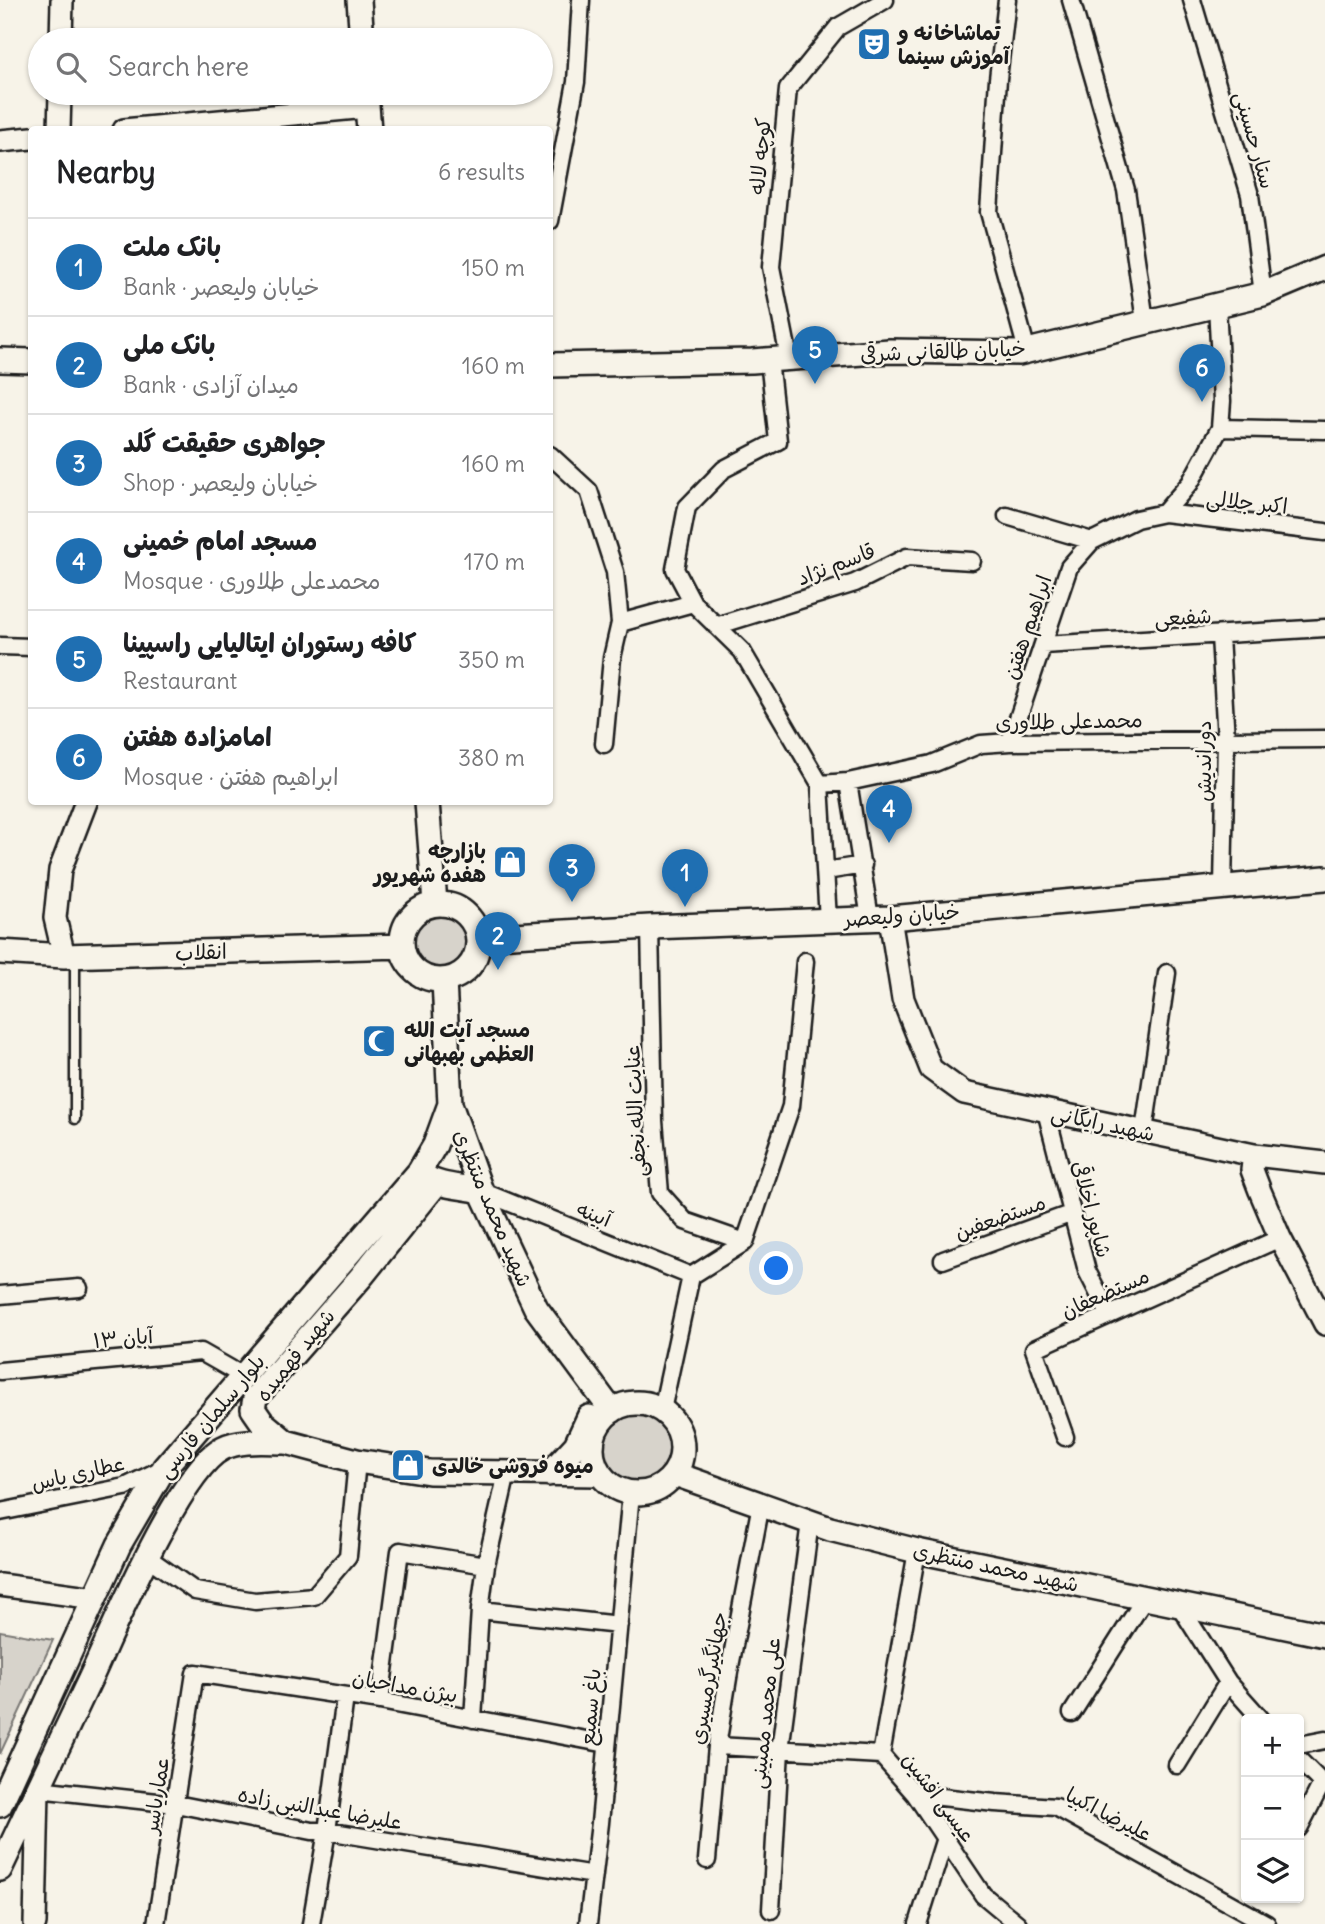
<!DOCTYPE html>
<meta charset="utf-8">
<style>
:root{--surface:#fff;--page:#f2f2f2;--text:#202124;--muted:#757577;--line:#e0e0e0;--accent:#1f6fb2}
body{margin:0;font-family:Delius,"Playpen Sans Arabic",sans-serif;background:var(--page);color:var(--text)}
.controls{position:absolute;right:21px;bottom:21px;display:grid;overflow:hidden;border-radius:7px;box-shadow:0 2px 5px #0004}
.controls button{width:63px;height:63px;display:grid;place-items:center;padding:0;border:0;border-bottom:2px solid var(--line);background:var(--surface);color:var(--text);font:35px sans-serif}
.you{position:absolute;left:777px;top:1269px;width:24px;height:24px;margin:-18px;border:5px solid #fff;border-radius:50%;background:#1a73e8;box-shadow:0 0 0 10px #1a73e833}
.badge{display:grid;place-items:center;width:46px;height:46px;border-radius:50%;background:var(--accent);color:#fff;font-size:23px;font-weight:700}
.pin{position:absolute;translate:-50% -58px;filter:drop-shadow(0 2px 4px #0008)}
.pin::after{content:'';position:absolute;top:37px;width:24px;height:21px;background:inherit;clip-path:polygon(0 0,100% 0,50% 100%)}
.list{margin:0;padding:0;list-style:none}
h2{display:flex;justify-content:space-between;align-items:center;height:91px;margin:0;padding:0 28px;font-size:30px}
h2 small{font-size:23px;font-weight:400;color:var(--muted)}
.list li{display:grid;grid-template-columns:46px 1fr auto;gap:21px;align-items:center;box-sizing:border-box;height:98px;padding:0 28px;border-top:2px solid var(--line)}
.list b{display:block;font-size:26px;white-space:nowrap}
.list p{margin:0;font-size:23px;white-space:nowrap;color:var(--muted)}
.list em{font-size:23px;font-style:normal;color:var(--muted)}
.icon{flex:none;width:38px;height:38px;fill:none;stroke:currentColor;stroke-width:2;stroke-linecap:round;stroke-linejoin:round}
.map{position:relative;flex:none;width:1325px;height:1924px;overflow:hidden}
.search{position:absolute;background:var(--surface);box-shadow:0 2px 5px #0004;left:28px;top:28px;width:525px;height:77px;display:flex;align-items:center;gap:18px;box-sizing:border-box;padding:0 24px;border-radius:38px;color:var(--muted);font-size:26px}
.panel{position:absolute;background:var(--surface);box-shadow:0 2px 5px #0004;left:28px;top:126px;width:525px;height:679px;border-radius:7px}
.map>svg:first-child{display:block}
.green{fill:#d7d3cb;stroke:#7a7874;stroke-width:2}
.lines{fill:none;stroke-linecap:round;stroke-linejoin:round}
.service-casing{stroke:#1c1c1c;stroke-width:13}
.minor-casing{stroke:#1c1c1c;stroke-width:21}
.tertiary-casing{stroke:#1c1c1c;stroke-width:26}
.secondary-casing{stroke:#1c1c1c;stroke-width:28}
.service{stroke:#f7f3e8;stroke-width:8}
.minor{stroke:#f7f3e8;stroke-width:16}
.tertiary{stroke:#f7f3e8;stroke-width:21}
.secondary{stroke:#f7f3e8;stroke-width:23}
.labels{text-anchor:middle;dominant-baseline:central;stroke-width:5;stroke-linejoin:round;paint-order:stroke}
.poi-label{font-size:21px;font-weight:bold;fill:#1c1c1c;stroke:#f7f3e8;text-anchor:start}
.street-label{font-size:21px;fill:#1c1c1c;stroke:#f7f3e8}
</style>
<div class="map">
<svg width="1325" height="1924" viewBox="0 0 1325 1924">
<rect width="100%" height="100%" fill="#f7f3e8"/>
<filter id="ink" filterUnits="userSpaceOnUse"><feTurbulence type="fractalNoise" baseFrequency=".0143" numOctaves="2"/><feDisplacementMap in="SourceGraphic" scale="14" xChannelSelector="R" yChannelSelector="G"/><feConvolveMatrix kernelMatrix="1 2 1 2 8 2 1 2 1" color-interpolation-filters="sRGB"/></filter>
<g filter="url(#ink)">
<!-- green -->
<path class="green" d="M408 942a33 33 0 1 1 66 0a33 33 0 1 1-66 0Z
M602 1449a34 34 0 1 1 68 0a34 34 0 1 1-68 0Z
M0,1631L53,1640L0,1754Z"/>
<g class="lines">
<!-- service casing -->
<g class="service-casing">
<path id="service" d="M75,959V1119"/>
</g>
<!-- minor casing -->
<g class="minor-casing">
<path id="minor" d="M1007,0L998,79L989,212L1027,351
M1071,0L1126,190L1145,321
M1192,0L1250,195L1263,294
M550,221L576,82L581,0
M789,358L771,267L788,89L838,27L885,0
M769,360L778,441L724,469L687,507L675,569L693,603L742,651L820,784L828,920
M1220,428L1325,430
M550,455L589,491L615,572L620,623L693,603
M1164,513L1325,532
M1007,516L1092,541
M716,626L855,583L907,557L972,561
M1220,636L1226,740L1223,887
M1043,645L1325,628
M0,646L32,647
M1010,742L1069,567L1092,541L1136,519L1164,513L1190,483L1220,428L1222,401L1217,305
M604,744L612,658L620,623
M848,782L870,918
M820,784L848,782L932,764L981,744L1010,742L1325,739
M826,871L863,865
M650,927L654,1121L660,1193L685,1221L745,1242
M1046,1111L1087,1271L1109,1314
M1144,1131L1167,973
M481,1191L691,1276
M943,1260L1070,1214
M0,1295L79,1288
M0,1371L201,1352L243,1376
M662,1410L691,1276L745,1242L791,1106L805,961
M1065,1437L1034,1349L1280,1238
M0,1512L125,1487L164,1468
M917,1551L881,1755L915,1794L983,1895L1018,1924
M147,1557L195,1591L255,1601L314,1596L348,1556L357,1461
M1179,1605L1228,1682L1261,1719
M480,1610L619,1625
M380,1701L400,1551L486,1565
M1072,1713L1145,1598
M473,1719L480,1610L486,1565L507,1473
M1299,1745L1325,1740
M717,1746L881,1755
M1299,1760L1325,1786
M1177,1765L1228,1682
M38,1789L176,1804L312,1831H327L594,1875
M915,1794L995,1803L1056,1807L1267,1924
M1299,1828L1322,1783
M707,1860L717,1746L729,1672L761,1504
M771,1910L780,1750L810,1522
M156,1924L195,1673L380,1701L607,1744
M311,1924L327,1831L345,1697
M588,1924L600,1823L631,1493
M918,1924L945,1838"/>
</g>
<!-- tertiary casing -->
<g class="tertiary-casing">
<path id="tertiary" d="M61,40L62,0
M59,130L60,93
M124,130L367,107
M0,141L32,138
M890,918L903,999L931,1069L964,1093L1254,1155L1325,1163
M64,956L55,918L60,870L86,802
M1254,1155L1252,1170L1260,1191L1280,1238L1325,1324
M0,1585L95,1598
M35,1924L38,1790"/>
</g>
<!-- secondary casing -->
<g class="secondary-casing">
<path id="secondary" d="M359,0L362,40
M366,93L369,130
M0,360L32,361
M550,365L752,361L890,351L1019,353L1263,294L1325,268
M427,802L435,903
M402 942a38 38 0 1 1 76 0a38 38 0 1 1-76 0Z
M478,937L650,927L890,918L1325,878
M0,952L64,956L402,946
M444,980L450,1104L481,1191L536,1308L612,1411
M424,1176C440,1187 462,1186 481,1191
M436,1184L361,1277L255,1398L253,1409L262,1422L286,1442L357,1461L429,1472L599,1474
M592 1448a45 45 0 1 1 90 0a45 45 0 1 1-90 0Z
M549,1474L576,1445L589,1417
M675,1474L830,1529L917,1551L1325,1635
M0,1805L119,1545L164,1468L419,1172L435,1145L450,1104
M0,1869C30,1805 61,1741 91,1677C113,1629 180,1469 223,1448C241,1439 266,1442 286,1442"/>
</g>
<!-- service -->
<use href="#service" class="service"/>
<!-- minor -->
<use href="#minor" class="minor"/>
<!-- tertiary -->
<use href="#tertiary" class="tertiary"/>
<!-- secondary -->
<use href="#secondary" class="secondary"/>
</g>
</g>
<!-- icons -->
<defs>
<g id="theatre-square" transform="scale(1.75)"><rect x="-9" y="-9" width="18" height="18" rx="4" fill="#1f6fb2" stroke="#f7f3e8"/><path d="M-5-5.5Q0-4 5-5.5V0Q5 5 0 6Q-5 5-5 0ZM-3.3-2.5H-1v1.5H-3.3ZM1-2.5H3.3v1.5H1ZM-2.8 1Q0 5.5 2.8 1Z" fill="#fff"/></g>
<g id="shop-square" transform="scale(1.75)"><rect x="-9" y="-9" width="18" height="18" rx="4" fill="#1f6fb2" stroke="#f7f3e8"/><path d="M-5-2.5h2.3a2.7 3.5 0 0 1 5.4 0H5L5.5 6h-11ZM-1.5-2.5h3a1.5 2.3 0 0 0-3 0Z" fill="#fff"/></g>
<g id="mosque-square" transform="scale(1.75)"><rect x="-9" y="-9" width="18" height="18" rx="4" fill="#1f6fb2" stroke="#f7f3e8"/><path d="M3.5-4.9A6 6 0 1 0 3.5 4.9A5 5 0 1 1 3.5-4.9Z" fill="#fff"/></g>
</defs>
<g fill-rule="evenodd">
<use href="#theatre-square" x="874" y="44"/>
<use href="#shop-square" x="510" y="862"/>
<use href="#mosque-square" x="379" y="1041"/>
<use href="#shop-square" x="408" y="1465"/>
</g>
<g class="labels">
<!-- poi labels -->
<g class="poi-label">
<text x="898" y="32">تماشاخانه و<tspan x="898" dy="24">آموزش سینما</tspan></text>
<text x="486" y="850" text-anchor="end">بازارچه<tspan x="486" dy="24">هفده شهریور</tspan></text>
<text x="404" y="1029">مسجد آیت الله<tspan x="404" dy="24">العظمی بهبهانی</tspan></text>
<text x="432" y="1465">میوه فروشی خالدی</text>
</g>
<!-- street labels -->
<g class="street-label">
<text transform="translate(1255 140) rotate(74)">ستار حسینی</text>
<text transform="translate(760 156) rotate(-85)">کوچه لاله</text>
<text transform="translate(943 351) rotate(-2)">خیابان طالقانی شرقی</text>
<text transform="translate(1247 502) rotate(6)">اکبر جلالی</text>
<text transform="translate(836 564) rotate(-21)">قاسم نژاد</text>
<text transform="translate(1183 617) rotate(-3)">شفیعی</text>
<text transform="translate(1027 627) rotate(-71)">ابراهیم هفتن</text>
<text transform="translate(1069 721) rotate(-1)">محمدعلی طلاوری</text>
<text transform="translate(1203 761) rotate(-90)">دوراندیش</text>
<text transform="translate(902 915) rotate(-4)">خیابان ولیعصر</text>
<text transform="translate(201 952) rotate(-2)">انقلاب</text>
<text transform="translate(635 1111) rotate(-93)">عنایت الله نجفی</text>
<text transform="translate(1103 1123) rotate(12)">شهید رایگانی</text>
<text transform="translate(493 1208) rotate(67)">شهید محمد منتظری</text>
<text transform="translate(1092 1209) rotate(75)">شاپور اخلاقی</text>
<text transform="translate(594 1214) rotate(22)">آبینه</text>
<text transform="translate(1000 1217) rotate(-20)">مستضعفین</text>
<text transform="translate(1105 1293) rotate(-24)">مستضعفان</text>
<text transform="translate(123 1338) rotate(-5)">۱۳ آبان</text>
<text transform="translate(295 1355) rotate(-51)">شهید فهمیده</text>
<text transform="translate(211 1416) rotate(-50)">بلوار سلمان فارسی</text>
<text transform="translate(78 1473) rotate(-13)">عطاری یاس</text>
<text transform="translate(996 1567) rotate(12)">شهید محمد منتظری</text>
<text transform="translate(708 1678) rotate(-80)">جهانگیرگرمسیری</text>
<text transform="translate(405 1686) rotate(10)">بیژن مداحیان</text>
<text transform="translate(590 1707) rotate(-85)">باغ سمیع</text>
<text transform="translate(765 1713) rotate(-84)">علی محمد ممبینی</text>
<text transform="translate(156 1795) rotate(-81)">عماریاسر</text>
<text transform="translate(939 1797) rotate(53)">عیسی افشین</text>
<text transform="translate(320 1808) rotate(10)">علیرضا عبدالنبی زاده</text>
<text transform="translate(1109 1814) rotate(27)">علیرضا اکبیا</text>
</g>
</g>
</svg>
<div class="controls">
<button>+</button>
<button>−</button>
<button><svg class="icon" aria-label="layers" viewBox="0 0 24 24"><path d="M12 4l9 5-9 5-9-5zM3 14l9 5 9-5"/></svg></button>
</div>
<div class="you"></div>
<div class="pin badge" style="left:685px;top:907px">1</div>
<div class="pin badge" style="left:498px;top:970px">2</div>
<div class="pin badge" style="left:572px;top:902px">3</div>
<div class="pin badge" style="left:889px;top:843px">4</div>
<div class="pin badge" style="left:815px;top:384px">5</div>
<div class="pin badge" style="left:1202px;top:402px">6</div>
<div class="search"><svg class="icon" aria-label="search" viewBox="0 0 24 24"><circle cx="10" cy="10" r="6"/><path d="M15 15l6 6"/></svg>Search here</div>
<section class="panel">
<h2>Nearby<small>6 results</small></h2>
<ul class="list">
<li><span class="badge">1</span><div><b>بانک ملت</b><p>Bank · خیابان ولیعصر</p></div><em>150 m</em></li>
<li><span class="badge">2</span><div><b>بانک ملی</b><p>Bank · میدان آزادی</p></div><em>160 m</em></li>
<li><span class="badge">3</span><div><b>جواهری حقیقت گلد</b><p>Shop · خیابان ولیعصر</p></div><em>160 m</em></li>
<li><span class="badge">4</span><div><b>مسجد امام خمینی</b><p>Mosque · محمدعلی طلاوری</p></div><em>170 m</em></li>
<li><span class="badge">5</span><div><b>کافه رستوران ایتالیایی راسپینا</b><p>Restaurant</p></div><em>350 m</em></li>
<li><span class="badge">6</span><div><b>امامزاده هفتن</b><p>Mosque · ابراهیم هفتن</p></div><em>380 m</em></li>
</ul>
</section>
</div>
